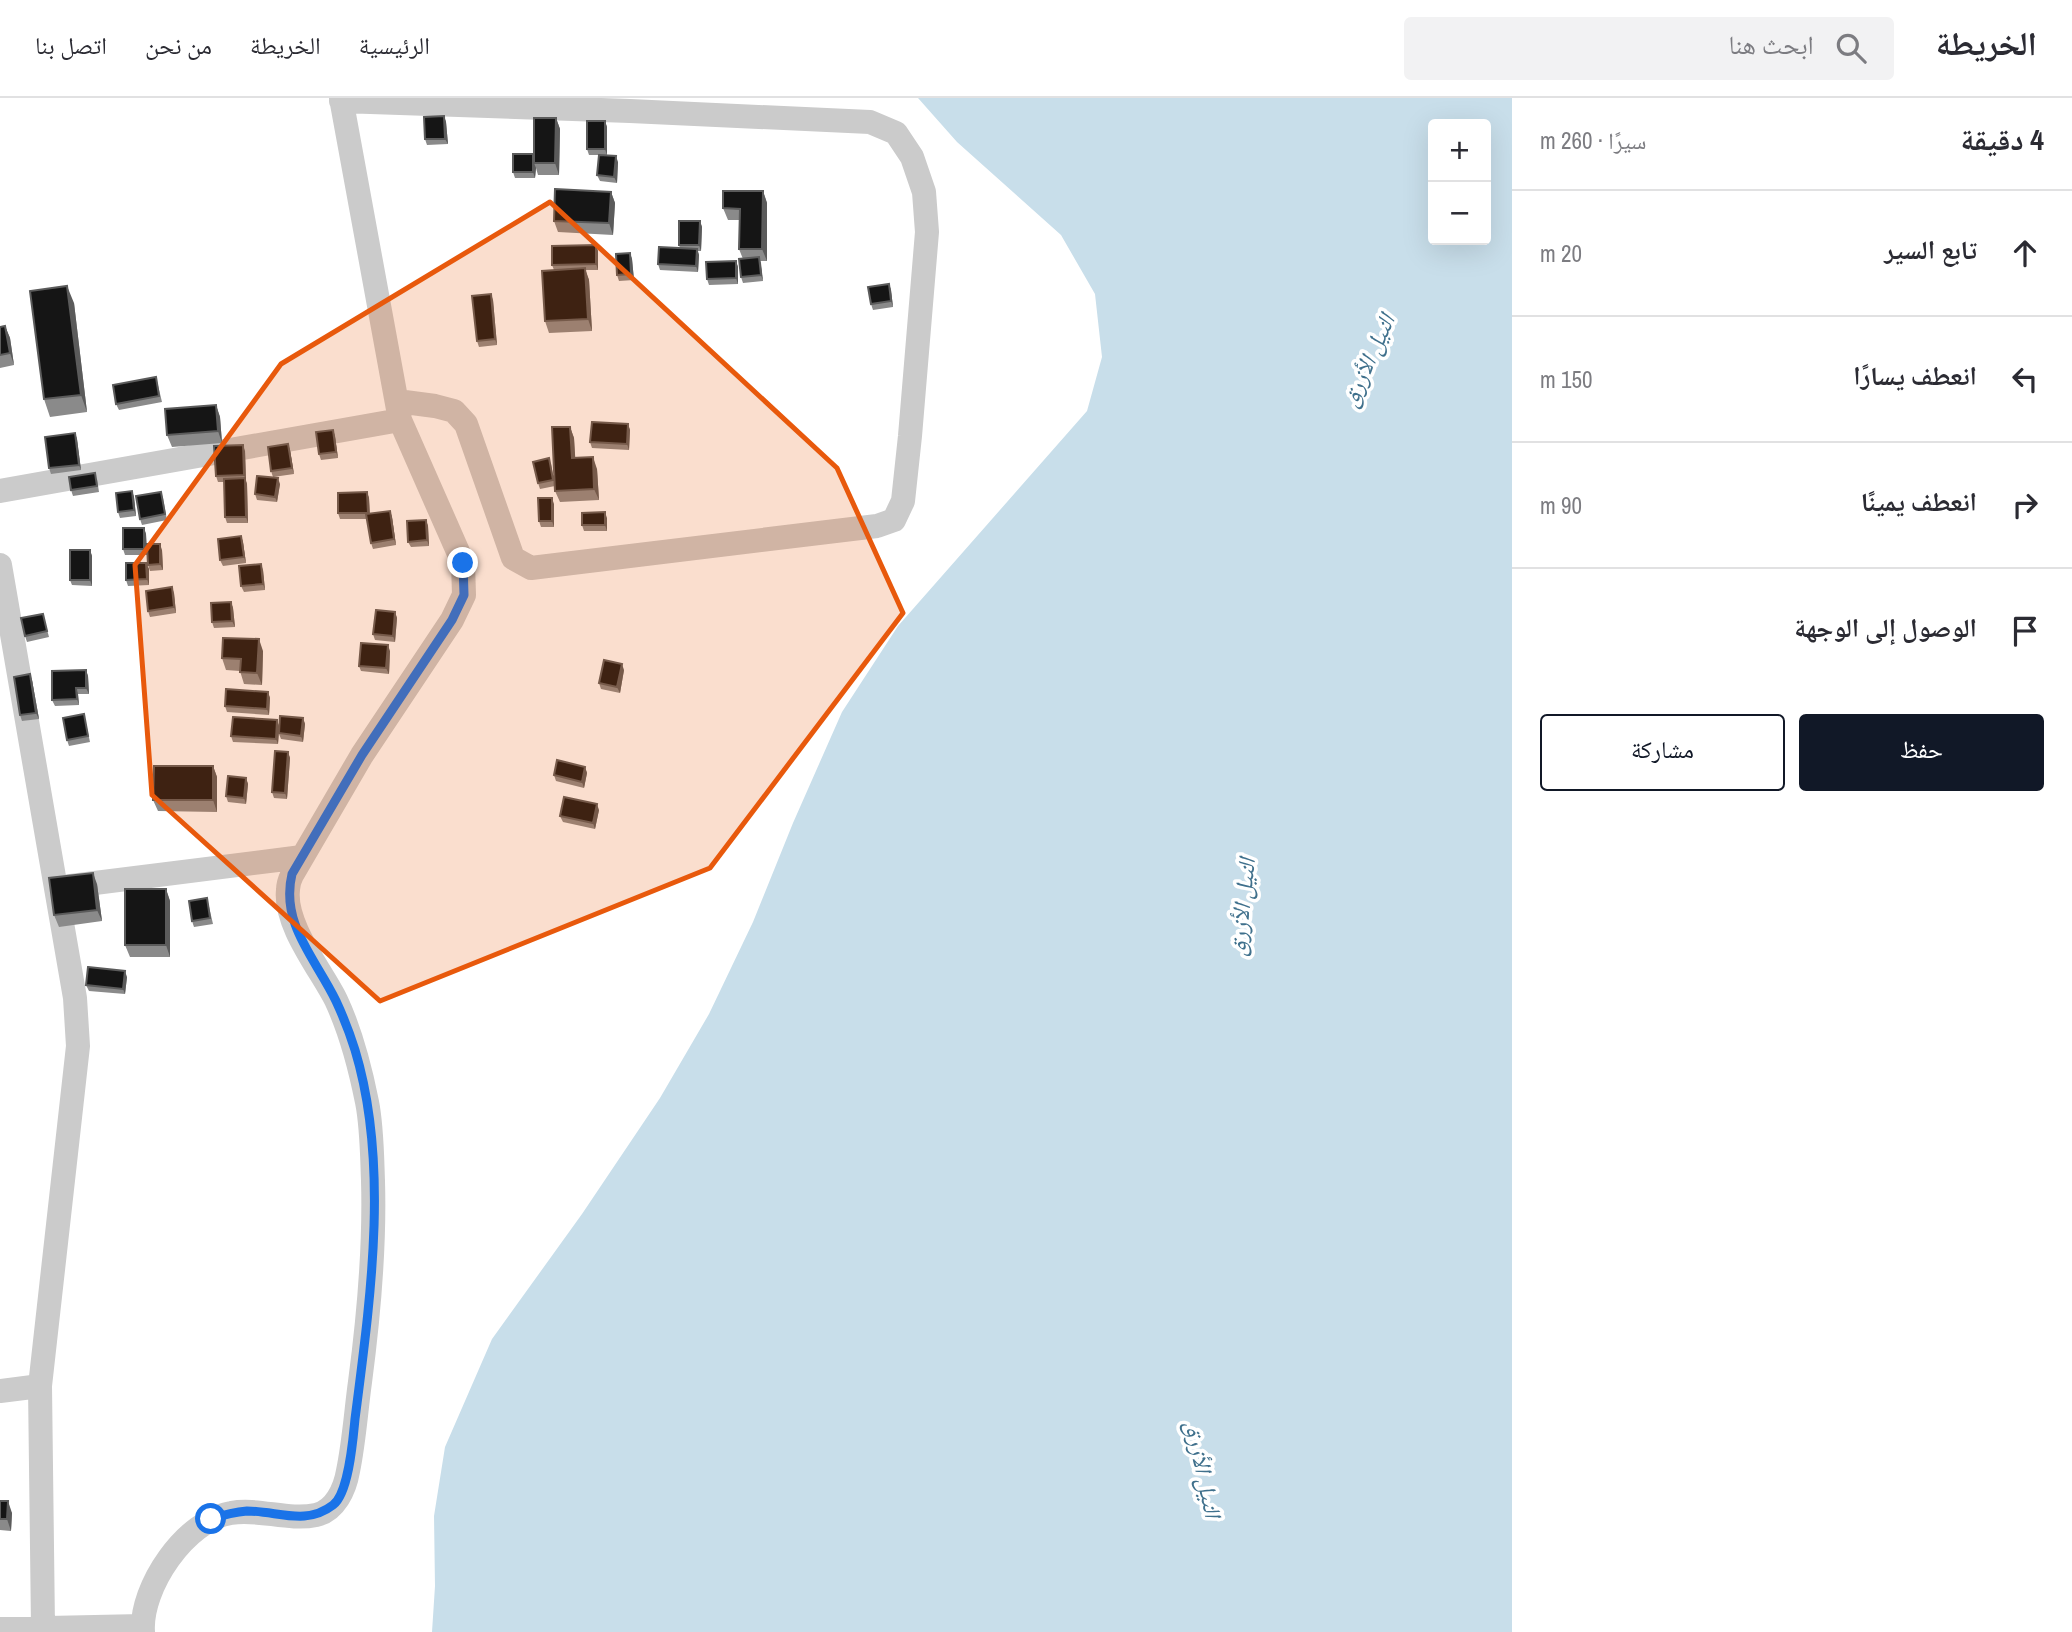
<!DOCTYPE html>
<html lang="ar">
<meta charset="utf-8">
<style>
:root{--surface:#fff;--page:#f2f2f3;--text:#2b2b33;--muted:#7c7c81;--line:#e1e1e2;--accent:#111827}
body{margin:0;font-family:"Archivo Narrow","Noto Naskh Arabic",sans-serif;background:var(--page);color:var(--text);direction:rtl}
.controls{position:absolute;right:21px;top:21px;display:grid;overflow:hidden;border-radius:7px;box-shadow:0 7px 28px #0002}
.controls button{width:63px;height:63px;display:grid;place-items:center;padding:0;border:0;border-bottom:2px solid var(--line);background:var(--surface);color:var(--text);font:35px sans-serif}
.stop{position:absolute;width:21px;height:21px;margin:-16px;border:5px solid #1a73e8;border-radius:50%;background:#fff}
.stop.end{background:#1a73e8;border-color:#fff;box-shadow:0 2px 7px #0008}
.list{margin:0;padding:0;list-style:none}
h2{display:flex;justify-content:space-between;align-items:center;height:91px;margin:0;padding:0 28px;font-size:30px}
h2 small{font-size:23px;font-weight:400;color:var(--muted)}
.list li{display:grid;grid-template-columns:46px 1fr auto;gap:21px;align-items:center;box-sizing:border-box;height:126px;padding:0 28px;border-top:2px solid var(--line)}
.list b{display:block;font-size:26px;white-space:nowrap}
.list em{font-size:23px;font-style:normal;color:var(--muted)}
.actions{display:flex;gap:14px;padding:21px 28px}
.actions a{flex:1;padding:16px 0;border:2px solid var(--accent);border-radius:7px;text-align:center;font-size:24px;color:var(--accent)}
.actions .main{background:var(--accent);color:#fff}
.icon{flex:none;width:38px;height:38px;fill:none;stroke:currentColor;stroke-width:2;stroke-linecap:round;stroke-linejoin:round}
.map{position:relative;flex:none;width:1512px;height:1534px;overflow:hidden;direction:ltr}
header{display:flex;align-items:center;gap:42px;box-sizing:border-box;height:98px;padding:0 35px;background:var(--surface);border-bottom:2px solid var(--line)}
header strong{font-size:33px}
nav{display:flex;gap:38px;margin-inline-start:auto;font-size:24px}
.search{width:490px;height:63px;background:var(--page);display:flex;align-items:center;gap:18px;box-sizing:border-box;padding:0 24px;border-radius:7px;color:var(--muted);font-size:26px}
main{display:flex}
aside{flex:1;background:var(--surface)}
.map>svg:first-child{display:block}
.water{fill:#c8deea;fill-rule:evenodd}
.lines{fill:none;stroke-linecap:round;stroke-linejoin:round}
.street{stroke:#cbcbcb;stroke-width:24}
.wall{fill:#8a8a8a}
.shaded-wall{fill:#5b5b5b}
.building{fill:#151515;stroke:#5b5b5b;stroke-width:2}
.route{stroke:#1a73e8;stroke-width:9}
.marked{fill:#e8590c;fill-opacity:0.2;stroke:#e8590c;stroke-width:5;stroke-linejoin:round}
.labels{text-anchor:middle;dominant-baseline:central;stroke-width:7;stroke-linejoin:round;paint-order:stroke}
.water-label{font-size:24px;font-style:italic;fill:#3f708c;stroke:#fff}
</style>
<header>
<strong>الخريطة</strong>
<div class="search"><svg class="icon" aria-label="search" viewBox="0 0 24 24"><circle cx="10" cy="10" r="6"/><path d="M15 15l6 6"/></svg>ابحث هنا</div>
<nav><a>الرئيسية</a><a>الخريطة</a><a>من نحن</a><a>اتصل بنا</a></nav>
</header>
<main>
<aside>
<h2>4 دقيقة<small>سيرًا · 260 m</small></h2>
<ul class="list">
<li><svg class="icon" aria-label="ahead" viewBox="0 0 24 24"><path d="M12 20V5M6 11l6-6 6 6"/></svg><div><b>تابع السير</b></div><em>20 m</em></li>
<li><svg class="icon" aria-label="left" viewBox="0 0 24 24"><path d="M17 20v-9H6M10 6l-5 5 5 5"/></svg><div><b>انعطف يسارًا</b></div><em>150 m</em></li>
<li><svg class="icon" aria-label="right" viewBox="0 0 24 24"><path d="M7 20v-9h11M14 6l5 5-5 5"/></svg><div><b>انعطف يمينًا</b></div><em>90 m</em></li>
<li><svg class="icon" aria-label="arrive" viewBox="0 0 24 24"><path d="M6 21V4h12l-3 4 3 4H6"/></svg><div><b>الوصول إلى الوجهة</b></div></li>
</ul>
<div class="actions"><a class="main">حفظ</a><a>مشاركة</a></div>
</aside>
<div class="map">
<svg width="1512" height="1534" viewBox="0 0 1512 1534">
<rect width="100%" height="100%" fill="#fff"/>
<!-- water -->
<path class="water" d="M918,0H1512V1534H432L435,1488L434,1418L445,1349L492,1241L582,1116L660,1000L709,916L753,824L793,725L842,614L898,528L1087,313L1102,259L1095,196L1061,137L957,44ZM1433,26H1486V142H1433Z"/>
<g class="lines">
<!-- street -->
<path class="street" d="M341,3L630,13L870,24L896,35L912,59L924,94L927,134L910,338L903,403L894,422L877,428L531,470L513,460L466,326L454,313L435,308L397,303
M0,393L400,322
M0,467L75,900L78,948L40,1288L43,1529
M63,789L302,759
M0,1293L40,1288
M0,1531L142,1528
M143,1534C140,1489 186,1422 231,1415C259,1410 288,1423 316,1417C335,1413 345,1391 348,1373C354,1344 356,1313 360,1284C369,1216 375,1151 373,1083C372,1057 372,1029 367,1004C360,969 351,934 336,902C321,872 284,827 288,792C288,787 290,781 292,777L362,657L452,522L464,497L463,465L400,322L341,0"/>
</g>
<!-- wall -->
<path class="wall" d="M444,18L446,24L448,46L427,47L425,41Z
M556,20L560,31L559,77H538L536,70L535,80H515L513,74L533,56Z
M605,23L607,29V57H589L587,51Z
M618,64L617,85L600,83L597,77Z
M763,93L767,105V163H760L763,183L743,185L741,179L743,161L739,151L740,122H728L723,110Z
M611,94L615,105L613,137L558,134L554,123Z
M700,123L702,129L701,153H698L699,157L698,174L660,172L658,166L680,150L679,147Z
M596,147L598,153V172H585L589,182L592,233L549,235L545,223L554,172L552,167Z
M630,155L632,161L634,182L619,183L617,177Z
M736,163L738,169V186L709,187L707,181Z
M889,186L891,192L893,209L873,212L871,206Z
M493,202L497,247L479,249L477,243Z
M74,205L87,314L50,319L44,301Z
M5,228L10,240L14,267L0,270V229Z
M156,279L162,304L119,312L116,306Z
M216,307L220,319L222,345L172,349L167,337Z
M628,326L630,332L629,352L592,350L590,344Z
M570,329L574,340L575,360L597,371L599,402L560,404L555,393V388L540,391L538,385L551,366L555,387Z
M333,332L335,338L338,360L321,362L319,356Z
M75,335L77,341L81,372L51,376L49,370Z
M288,346L290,352L294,376L273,379L271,373Z
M245,353L246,383L247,386L248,425H227L225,419L224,384H218L216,378Z
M97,381L99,394L73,398L71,392Z
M280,386L277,404L257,402L255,396Z
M132,393L134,399L136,418L120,420L118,414Z
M161,394L163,400L167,422L142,427L140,421Z
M367,394L369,400L370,416L390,413L392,419L396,447L373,451L371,445L367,421H340L338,415Z
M554,406V429H541L539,423Z
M607,420V433H584L582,427Z
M426,422L428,428L429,448L411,449L408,444Z
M144,430L146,436L147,457H125L123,451Z
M241,438L243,444L246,465L223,468L220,462Z
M90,452L92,458V488L72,487L70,482Z
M162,452L163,472L150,473L148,467Z
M146,465L149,471V487L128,488L126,482Z
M263,472L265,492L244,494L241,488Z
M174,495L176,515L150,519L148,513Z
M231,504L233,510L235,529L214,530L212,524Z
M395,514L397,520L395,544L375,542L373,536Z
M43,516L49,539L27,544L25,538Z
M263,553L262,587L244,586L240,573L226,572L222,560Z
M390,553L389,576L361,573L359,568Z
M86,572L88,578L89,596H78L79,607L55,608L52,602Z
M624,572L620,595L601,591L599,585Z
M32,582L39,621L22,623L20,617Z
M268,594L270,600L269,617L227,614L225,608Z
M84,616L90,644L69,648L67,642Z
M303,620L305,626L303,644L281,641L279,636L278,646L233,644L231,638L277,622L279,628Z
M288,654L290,660L287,701L274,700L272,694Z
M213,668L217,679V714L158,713L153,702Z
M585,669L587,675L584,690L556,683L554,677Z
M246,680L248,686L246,706L228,704L226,698Z
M599,712L595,731L563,724L560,718Z
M97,786L102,823L59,829L54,817Z
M166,791L170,803V859H130L125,847Z
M207,800L213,826L194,829L192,823Z
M127,879L125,896L89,893L86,887Z
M0,1403L12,1415L11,1433L0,1432Z"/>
<!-- shaded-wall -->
<path class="shaded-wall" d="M444,18L446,24L448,46L445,41Z
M556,20L560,31L559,77L555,65Z
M605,23L607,29V57L605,51Z
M533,56L534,65L536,70L535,80L533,74Z
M616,58L618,64L617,85L614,79Z
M763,93L767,105V163L762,151Z
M611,94L615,105L613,137L609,125Z
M700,123L702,129L701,153L699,147Z
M596,147L598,153V172L596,166Z
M697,151L699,157L698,174L696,168Z
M630,155L632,161L634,182L631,176Z
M759,159L761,165L763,183L761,177Z
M736,163L738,169V186L736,180Z
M585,170L589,182L592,233L588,221Z
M889,186L891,192L893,209L891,203Z
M67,188L74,205L87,314L81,297Z
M491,196L493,202L497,247L495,241Z
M5,228L10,240L14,267L10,255Z
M216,307L220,319L222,345L218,333Z
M628,326L630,332L629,352L627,346Z
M570,329L574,340L576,372L572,360Z
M333,332L335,338L338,360L336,354Z
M75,335L77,341L81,372L79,367Z
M288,346L290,352L294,376L292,370Z
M243,347L245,353L246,383L244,377Z
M593,359L597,371L599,402L594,391Z
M245,380L247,386L248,425L246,419Z
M278,380L280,386L277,404L275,399Z
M132,393L134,399L136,418L134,412Z
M367,394L369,400L370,421L368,415Z
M552,400L554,406V429L552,423Z
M390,413L392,419L396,447L394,441Z
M605,414L607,420V433L605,427Z
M426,422L428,428L429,448L427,442Z
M144,430L146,436L147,457L144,451Z
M241,438L243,444L246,465L244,459Z
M160,446L162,452L163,472L160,466Z
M90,452L92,458V488L90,482Z
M146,465L149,471V487L147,481Z
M261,466L263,472L265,492L263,486Z
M172,489L174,495L176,515L174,509Z
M231,504L233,510L235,529L232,523Z
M395,514L397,520L395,544L393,538Z
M259,541L263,553L262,587L257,575Z
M388,547L390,553L389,576L386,570Z
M622,566L624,572L620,595L617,589Z
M86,572L88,578L89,596L86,590Z
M30,576L32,582L39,621L36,615Z
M76,590L78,596L79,607L77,601Z
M268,594L270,600L269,617L267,611Z
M303,620L305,626L303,644L301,638Z
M277,622L279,628L278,646L276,641Z
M288,654L290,660L287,701L285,695Z
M213,668L217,679V714L213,702Z
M585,669L587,675L584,690L582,684Z
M246,680L248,686L246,706L244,700Z
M597,706L599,712L595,731L593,725Z
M93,775L97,786L102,823L97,812Z
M166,791L170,803V859L166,847Z
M125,873L127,879L125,896L123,891Z
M8,1403L12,1415L11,1433L7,1421Z"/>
<!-- building -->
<path class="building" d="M444,18L445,41H425L424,19Z
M534,20H556L555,65H534Z
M587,23H605V51H587Z
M513,56H533V74H513Z
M599,57L616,58L614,79L597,77Z
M555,91L611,94L609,125L554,123Z
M723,93H763L762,151H739L740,111L723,110Z
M679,123H700L699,147H679Z
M596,147V166L552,167V148Z
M659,149L697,151L696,168L658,166Z
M630,155L631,176L617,177L616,156Z
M759,159L761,177L741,179L739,161Z
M736,163V180L707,181L706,164Z
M585,170L588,221L545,223L542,173Z
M889,186L891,203L871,206L868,189Z
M67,188L81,297L44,301L30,193Z
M491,196L495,241L477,243L472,198Z
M5,228L10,255L0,257V229Z
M156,279L159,298L116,306L113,287Z
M216,307L218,333L167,337L165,311Z
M592,324L628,326L627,346L590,344Z
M552,329H570L572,360L593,359L594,391L555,393Z
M333,332L336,354L319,356L316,334Z
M75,335L79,367L49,370L45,339Z
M288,346L292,370L271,373L268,349Z
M243,347L244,377L216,378L214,348Z
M549,360L553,382L538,385L533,364Z
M95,375L97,388L71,392L69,379Z
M257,378L278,380L275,399L255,396Z
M245,380L246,419H225L224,381Z
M132,393L134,412L118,414L116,395Z
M161,394L165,416L140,421L136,398Z
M367,394L368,415H338V395Z
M538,400H552V423H539Z
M390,413L394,441L371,445L366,416Z
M605,414V427H582V415Z
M426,422L427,442L408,444L407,423Z
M123,430H144V451H123Z
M241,438L244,459L220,462L218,441Z
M147,446H160V466L148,467Z
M70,452H90V482H70Z
M126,465H146L147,481L126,482Z
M261,466L263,486L241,488L239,468Z
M172,489L174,509L148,513L146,493Z
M231,504L232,523L212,524L211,505Z
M376,512L395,514L393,538L373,536Z
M43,516L47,533L25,538L21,520Z
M223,540L259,541L257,575L240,574L241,561L222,560Z
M361,545L388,547L386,570L359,568Z
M604,562L622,566L617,589L599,585Z
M86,572V590H76L77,601L52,602V573Z
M30,576L36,615L20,617L14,579Z
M226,591L268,594L267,611L225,608Z
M84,616L88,638L67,642L63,620Z
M280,618L303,620L301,638L279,635Z
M233,619L277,622L276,641L231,638Z
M275,653L288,654L285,695L272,694Z
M557,662L585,669L582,684L554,677Z
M154,668H213V702H153Z
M228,678L246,680L244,700L226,698Z
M564,699L597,706L593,725L560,718Z
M93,775L97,812L54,817L49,780Z
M125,791H166V847H125Z
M207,800L210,820L192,823L189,803Z
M88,869L125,873L123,891L86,887Z
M0,1403H8L7,1421H0Z"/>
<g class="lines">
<!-- route -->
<path class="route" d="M211,1421C223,1417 234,1414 247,1413C278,1413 306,1428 333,1407C349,1395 353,1341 355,1321C370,1204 390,1067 355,952C350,936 343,918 336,903C316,861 280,826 292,776L362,657L452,522L464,497L463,465"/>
</g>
<!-- marked area -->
<path class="marked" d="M550,104L837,370L903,515L710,770L380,903L152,697L135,467L281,266Z"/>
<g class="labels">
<!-- water labels -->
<g class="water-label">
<text transform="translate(1367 262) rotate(-66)">النيل الأزرق</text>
<text transform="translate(1241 809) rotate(-84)">النيل الأزرق</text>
<text transform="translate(1204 1371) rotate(78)">النيل الأزرق</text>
</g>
</g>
</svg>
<div class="controls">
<button>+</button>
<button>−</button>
</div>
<div class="stop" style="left:211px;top:1421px"></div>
<div class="stop end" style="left:463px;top:465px"></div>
</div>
</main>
